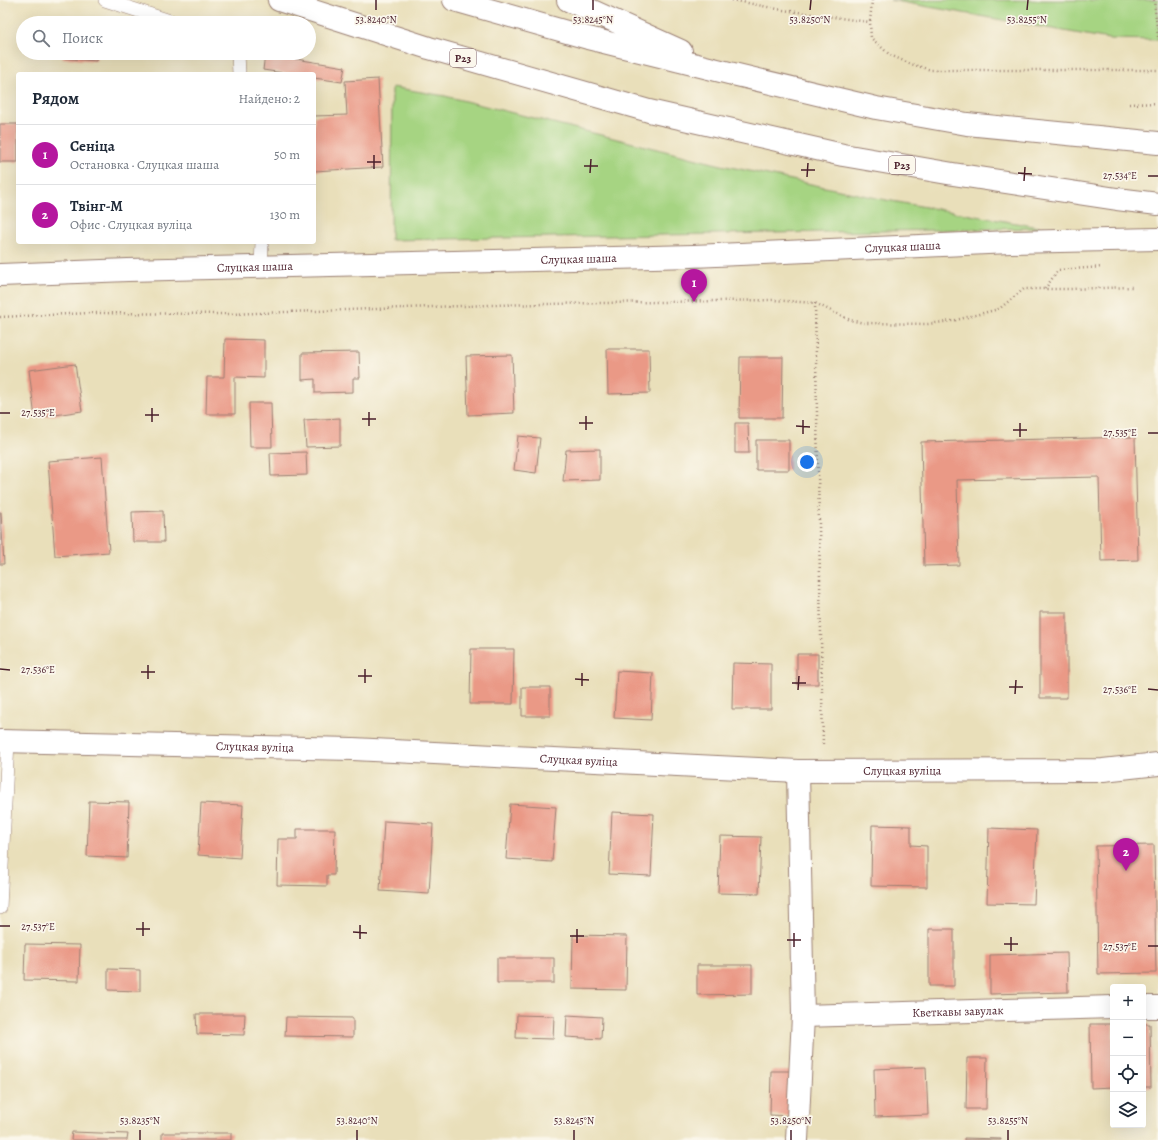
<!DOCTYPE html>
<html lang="ru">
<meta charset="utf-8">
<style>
:root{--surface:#fff;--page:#f2f2f3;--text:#1f2937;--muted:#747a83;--line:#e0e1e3;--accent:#b5179e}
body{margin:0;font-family:Alegreya,serif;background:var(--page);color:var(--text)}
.controls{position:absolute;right:12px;bottom:12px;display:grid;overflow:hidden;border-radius:4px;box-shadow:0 4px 16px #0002}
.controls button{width:36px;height:36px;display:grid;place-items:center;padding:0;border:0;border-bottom:1px solid var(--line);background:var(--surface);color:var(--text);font:20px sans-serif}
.you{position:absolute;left:807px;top:462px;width:14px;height:14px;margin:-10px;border:3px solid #fff;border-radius:50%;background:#1a73e8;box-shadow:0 0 0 6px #1a73e833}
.badge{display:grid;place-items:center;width:26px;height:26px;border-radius:50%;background:var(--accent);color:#fff;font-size:13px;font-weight:700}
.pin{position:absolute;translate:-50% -33px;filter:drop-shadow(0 1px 2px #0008)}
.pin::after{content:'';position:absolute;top:21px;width:14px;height:12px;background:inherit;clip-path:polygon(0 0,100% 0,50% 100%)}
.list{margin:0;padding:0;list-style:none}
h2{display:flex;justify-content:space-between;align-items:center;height:52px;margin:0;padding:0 16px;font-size:17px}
h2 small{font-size:13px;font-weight:400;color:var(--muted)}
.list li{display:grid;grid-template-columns:26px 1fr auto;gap:12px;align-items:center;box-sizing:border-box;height:60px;padding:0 16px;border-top:1px solid var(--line)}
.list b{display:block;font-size:15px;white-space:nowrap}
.list p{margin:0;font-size:13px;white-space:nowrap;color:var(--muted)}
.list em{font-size:13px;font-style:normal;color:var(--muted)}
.icon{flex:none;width:22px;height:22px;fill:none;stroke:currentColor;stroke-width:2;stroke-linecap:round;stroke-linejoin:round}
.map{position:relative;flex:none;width:1158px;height:1140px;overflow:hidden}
.search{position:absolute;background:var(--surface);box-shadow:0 4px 16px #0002;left:16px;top:16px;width:300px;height:44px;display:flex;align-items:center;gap:10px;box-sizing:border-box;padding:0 14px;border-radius:22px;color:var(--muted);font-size:15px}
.panel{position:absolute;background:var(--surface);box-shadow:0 4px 16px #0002;left:16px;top:72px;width:300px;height:172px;border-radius:4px}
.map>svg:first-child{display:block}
.green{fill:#a6d482;stroke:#787a56}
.building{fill:#ea9986}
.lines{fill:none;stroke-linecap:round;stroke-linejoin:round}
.lane-casing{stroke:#9a7f72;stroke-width:14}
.street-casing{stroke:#9a7f72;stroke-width:24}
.secondary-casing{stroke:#9a7f72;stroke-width:24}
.highway-casing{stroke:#9a7f72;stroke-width:24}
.path{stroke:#9a7f72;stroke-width:2.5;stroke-dasharray:1 3;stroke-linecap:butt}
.lane{stroke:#fff;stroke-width:13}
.street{stroke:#fff;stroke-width:22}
.secondary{stroke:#fff;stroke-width:22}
.highway{stroke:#fff;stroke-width:22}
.ticks{fill:none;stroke:#4a1f2b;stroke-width:1.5}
.labels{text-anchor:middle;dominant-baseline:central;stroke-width:3.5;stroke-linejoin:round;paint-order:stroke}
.shield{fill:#fbf7ec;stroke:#7f6065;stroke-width:1}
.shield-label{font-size:11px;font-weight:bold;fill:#4a1f2b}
.street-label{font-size:12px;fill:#4a1f2b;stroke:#fbf7ec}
.ticks-label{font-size:10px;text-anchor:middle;fill:#4a1f2b;stroke:#fbf7ec;stroke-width:3.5;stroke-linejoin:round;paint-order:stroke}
</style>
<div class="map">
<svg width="1158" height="1140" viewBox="0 0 1158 1140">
<rect width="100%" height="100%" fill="#fbf7ec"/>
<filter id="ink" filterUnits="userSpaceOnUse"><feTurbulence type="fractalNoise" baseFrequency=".025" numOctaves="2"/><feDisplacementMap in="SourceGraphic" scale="8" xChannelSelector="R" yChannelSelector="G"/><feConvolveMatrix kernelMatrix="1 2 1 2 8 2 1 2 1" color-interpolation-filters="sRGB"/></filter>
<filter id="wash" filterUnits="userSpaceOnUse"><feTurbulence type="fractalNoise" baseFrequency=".012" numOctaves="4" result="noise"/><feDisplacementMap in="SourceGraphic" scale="16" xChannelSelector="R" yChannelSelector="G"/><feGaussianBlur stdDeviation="0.9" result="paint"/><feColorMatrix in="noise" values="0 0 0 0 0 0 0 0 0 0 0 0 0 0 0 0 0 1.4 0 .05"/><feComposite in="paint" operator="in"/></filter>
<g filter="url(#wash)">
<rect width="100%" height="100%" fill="#e9dfba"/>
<!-- green -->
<path class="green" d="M890,0H1158V40L1109,39Z
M392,87L445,96L721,165L886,200L1044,228L391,240Z"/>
<g id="blocks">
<!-- building -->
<path class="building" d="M63,53H97L96,61L62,58Z
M265,54L345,67L342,82L314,78V74H290L263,70Z
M378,79L383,167L314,171V116L347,115L345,81Z
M0,124H18V162H0Z
M225,339L264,340V378L235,377V414H206L207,377H224Z
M607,349H649L650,393L608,394Z
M359,352L360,378H353V392L315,393V379L302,380V353Z
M512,355L514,413L468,415L466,356Z
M740,357H783L782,418H739Z
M75,364L82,411L35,418L29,370Z
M249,403H271L272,447H250Z
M340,418V446L306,447L304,420Z
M735,423H748L749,453H735Z
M518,436L540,438L536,473L514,470Z
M1135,437L1138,560L1101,561L1099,477L957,480L959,565L924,566L921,442Z
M756,440H789V470H756Z
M600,449V480L563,481L566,450Z
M306,452L307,475L271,476L270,453Z
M102,457L109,552L55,556L48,461Z
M163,511L164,542H133L132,512Z
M0,512H1L4,564H0Z
M1040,612H1067V698H1040Z
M471,649H514L513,704H470Z
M797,654H818V684H797Z
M733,663L771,664V709H732Z
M617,671L653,673L651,720L614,718Z
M522,687H550V716H522Z
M89,801L129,802L127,858L87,856Z
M201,803L243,805L240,858L198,855Z
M510,804L556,807L552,862L506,859Z
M612,812L654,814L651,876L609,874Z
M384,821L433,824L429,894L380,891Z
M872,825L911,826V845L927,846V887L871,886Z
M989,828L1037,830L1034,904L987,903Z
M297,829H335L334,875H327V886L277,885L278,839H297Z
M720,836L761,837L759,894L718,893Z
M1154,845L1156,973L1098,974L1096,846Z
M929,929H954V986H929Z
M573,935L627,936L626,990L572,989Z
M25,944L80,945L79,981L24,980Z
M1067,953L1068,992L990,994V955Z
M497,958H554V983H497Z
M697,965H752V994L697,995Z
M108,969L140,970V991L108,990Z
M196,1014H245L244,1035L197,1034Z
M517,1015L554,1016L553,1039L516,1038Z
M567,1015L602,1017L601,1039L566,1037Z
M286,1017L353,1018V1037L285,1036Z
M1090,1024H1113V1087L1091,1088Z
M1143,1024H1150L1151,1087H1143Z
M967,1058H987L986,1109H966Z
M926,1067L928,1115L875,1117L874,1069Z
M771,1071H791L790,1116L770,1115Z
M72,1132L128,1134L127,1140H71Z
M162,1133H231V1140H162Z
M964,1138L1001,1139V1140H964Z"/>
</g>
</g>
<g filter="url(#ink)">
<use href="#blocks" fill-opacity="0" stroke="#9a7f72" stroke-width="1"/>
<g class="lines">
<!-- lane casing -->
<g class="lane-casing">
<path id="lane" d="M105,0L176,23
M238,53L239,74
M261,267L262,242
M0,908L8,741"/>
</g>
<!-- street casing -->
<g class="street-casing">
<g id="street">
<path id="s1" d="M0,741L353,749L798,771L1103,770L1158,764"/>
<path d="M1143,1007H1158"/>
<path id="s2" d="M803,1016L1113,1007"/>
<path d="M797,1140L803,1016L798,771"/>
</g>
</g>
<!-- secondary casing -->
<g class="secondary-casing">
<g id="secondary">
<path id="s3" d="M0,275L128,270L693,256L1010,242L1158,239"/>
</g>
</g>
<!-- highway casing -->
<g class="highway-casing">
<path id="highway" d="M279,0L429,48L649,111L843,155L953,174L1117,199L1158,204
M454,0L588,38L733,74L876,108L967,124L1158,143
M568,0L681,51"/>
</g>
<!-- path -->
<path class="path" d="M732,0L783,10L869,22
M872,0L870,22L871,38L890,55L911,64L931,70H1158
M1154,0L1158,37
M1129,104L1158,103
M694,281V302
M1045,289L1058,270L1102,267
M815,303L823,747
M0,317L91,313L229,314L491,305L772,300L815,303L850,320L864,323L928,324L952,321L999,309L1024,289H1069L1133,287"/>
<!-- lane -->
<use href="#lane" class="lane"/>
<!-- street -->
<use href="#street" class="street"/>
<!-- secondary -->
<use href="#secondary" class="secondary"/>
<!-- highway -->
<use href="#highway" class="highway"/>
</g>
</g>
<!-- ticks -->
<path class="ticks" d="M376,10V0M593,10V0M810,10L811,0M1027,10L1028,0M367,162H381M584,166H598M374,169V155M801,170H815M590,173L591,159M1018,173L1032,174M1148,176H1158M807,177L808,163M1024,181L1025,167M0,413H10M145,415H159M362,419H376M152,422V408M579,423H593M369,426V412M796,426L810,427M586,430V416M1013,430H1027M1148,433H1158M803,434V420M1020,437V423M0,669L10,670M141,672H155M358,676H372M148,679V665M575,679L589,680M365,683V669M792,683H806M582,686V673M1009,687H1023M1148,689L1158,690M798,690L799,676M1015,694L1016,680M0,926H10M136,929H150M353,932L367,933M143,936V922M570,936H584M360,939V925M787,940H801M577,943V929M1004,944H1018M1148,946H1158M794,947V933M1011,951V937M140,1140V1130M357,1140V1130M574,1140V1130M791,1140V1130M1008,1140V1130"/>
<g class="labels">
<!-- shield labels -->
<g class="shield">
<rect x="450" y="49" width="26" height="18" rx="3"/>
<rect x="889" y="156" width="26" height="18" rx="3"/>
</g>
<g class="shield-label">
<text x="463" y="58">Р23</text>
<text x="902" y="165">Р23</text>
</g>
<!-- street labels -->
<g class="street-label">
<text stroke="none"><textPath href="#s3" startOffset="903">Слуцкая шаша</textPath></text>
<text stroke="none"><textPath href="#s3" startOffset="579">Слуцкая шаша</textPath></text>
<text stroke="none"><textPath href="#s3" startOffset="255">Слуцкая шаша</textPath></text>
<text stroke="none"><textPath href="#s1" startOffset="255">Слуцкая вуліца</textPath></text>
<text stroke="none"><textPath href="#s1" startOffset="579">Слуцкая вуліца</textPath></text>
<text stroke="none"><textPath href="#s1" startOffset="903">Слуцкая вуліца</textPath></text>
<text stroke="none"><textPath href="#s2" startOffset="155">Кветкавы завулак</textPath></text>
</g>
</g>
<g class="ticks-label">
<text x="376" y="23">53.8240°N</text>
<text x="593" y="23">53.8245°N</text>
<text x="810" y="23">53.8250°N</text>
<text x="1027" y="23">53.8255°N</text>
<text x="1120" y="179">27.534°E</text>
<text x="38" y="416">27.535°E</text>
<text x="1120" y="436">27.535°E</text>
<text x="38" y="673">27.536°E</text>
<text x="1120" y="693">27.536°E</text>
<text x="38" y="930">27.537°E</text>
<text x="1120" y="950">27.537°E</text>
<text x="140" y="1124">53.8235°N</text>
<text x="357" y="1124">53.8240°N</text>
<text x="574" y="1124">53.8245°N</text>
<text x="791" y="1124">53.8250°N</text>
<text x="1008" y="1124">53.8255°N</text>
</g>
</svg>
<div class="controls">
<button>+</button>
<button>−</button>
<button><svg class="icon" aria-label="locate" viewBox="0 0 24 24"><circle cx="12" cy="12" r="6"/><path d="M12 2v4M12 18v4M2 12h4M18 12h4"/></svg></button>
<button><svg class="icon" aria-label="layers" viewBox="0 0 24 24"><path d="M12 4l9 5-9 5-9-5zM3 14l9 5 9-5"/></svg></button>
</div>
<div class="you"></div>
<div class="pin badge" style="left:694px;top:302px">1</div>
<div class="pin badge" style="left:1126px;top:871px">2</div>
<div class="search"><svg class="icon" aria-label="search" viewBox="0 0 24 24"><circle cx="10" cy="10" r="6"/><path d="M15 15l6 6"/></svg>Поиск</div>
<section class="panel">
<h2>Рядом<small>Найдено: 2</small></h2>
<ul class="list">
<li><span class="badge">1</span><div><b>Сеніца</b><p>Остановка · Слуцкая шаша</p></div><em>50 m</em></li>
<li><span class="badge">2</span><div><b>Твінг-М</b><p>Офис · Слуцкая вуліца</p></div><em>130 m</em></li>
</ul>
</section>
</div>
